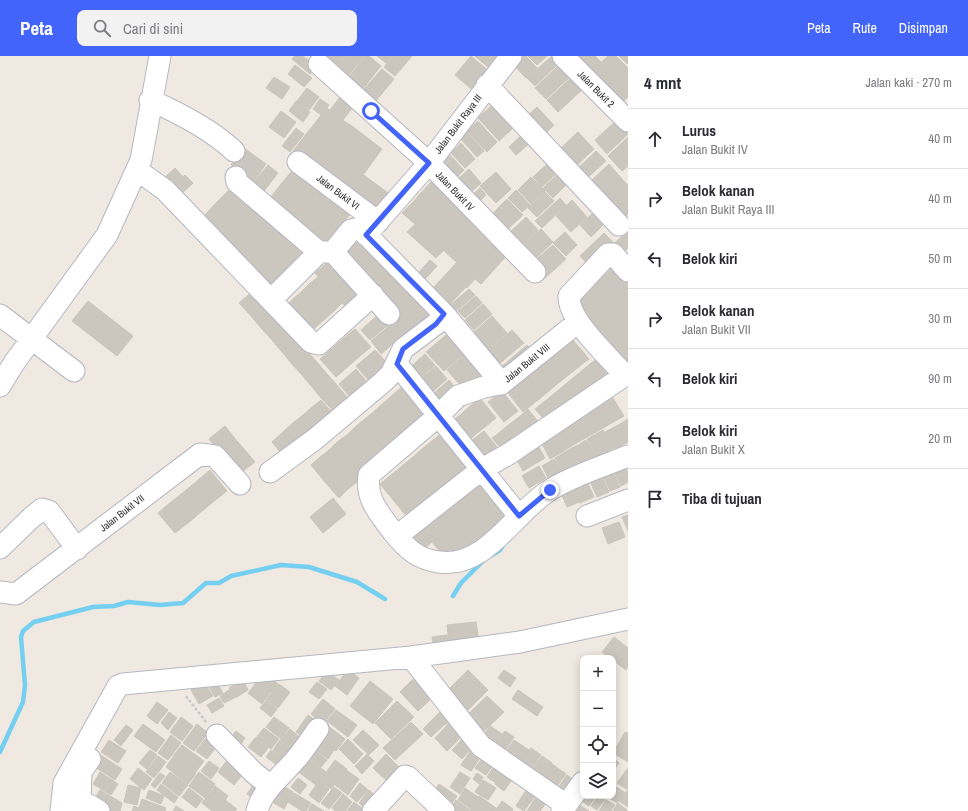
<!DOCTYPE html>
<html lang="id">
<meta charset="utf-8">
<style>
:root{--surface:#fff;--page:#f2f2f3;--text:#2b2b33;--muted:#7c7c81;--line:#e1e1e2;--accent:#4264fb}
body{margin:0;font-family:"Archivo Narrow",sans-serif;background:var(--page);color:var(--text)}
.controls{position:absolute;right:12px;bottom:12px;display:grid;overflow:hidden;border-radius:8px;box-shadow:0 2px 10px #0003}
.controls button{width:36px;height:36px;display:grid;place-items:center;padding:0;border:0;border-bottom:1px solid var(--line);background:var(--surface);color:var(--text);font:20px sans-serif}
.stop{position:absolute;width:12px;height:12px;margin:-9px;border:3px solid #4264fb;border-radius:50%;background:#fff}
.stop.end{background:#4264fb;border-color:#fff;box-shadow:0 1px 4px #0008}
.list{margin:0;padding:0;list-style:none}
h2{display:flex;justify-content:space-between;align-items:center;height:52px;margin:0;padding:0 16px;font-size:17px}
h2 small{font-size:13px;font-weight:400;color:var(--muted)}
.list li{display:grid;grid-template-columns:26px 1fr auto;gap:12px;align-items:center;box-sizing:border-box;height:60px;padding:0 16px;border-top:1px solid var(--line)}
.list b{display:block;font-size:15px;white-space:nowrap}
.list p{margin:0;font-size:13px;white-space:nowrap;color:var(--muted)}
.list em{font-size:13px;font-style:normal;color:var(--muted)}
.icon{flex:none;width:22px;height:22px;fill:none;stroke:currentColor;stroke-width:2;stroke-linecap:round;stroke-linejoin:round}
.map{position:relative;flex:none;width:628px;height:755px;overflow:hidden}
header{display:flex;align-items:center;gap:24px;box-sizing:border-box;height:56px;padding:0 20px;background:var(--accent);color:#fff}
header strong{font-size:19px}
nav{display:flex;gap:22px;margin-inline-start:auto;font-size:14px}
.search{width:280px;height:36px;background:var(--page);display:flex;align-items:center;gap:10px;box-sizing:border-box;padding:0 14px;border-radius:8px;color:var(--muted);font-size:15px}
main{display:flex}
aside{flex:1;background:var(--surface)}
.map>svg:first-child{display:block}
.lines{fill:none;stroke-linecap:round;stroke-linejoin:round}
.stream{stroke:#75cff0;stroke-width:4.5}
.building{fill:#cbc7bf;stroke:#cbc5ba}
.minor-casing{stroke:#b4b7c1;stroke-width:23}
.path{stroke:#c9c9c9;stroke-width:2.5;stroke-dasharray:3 2;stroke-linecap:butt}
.minor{stroke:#fff;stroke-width:21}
.route{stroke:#4264fb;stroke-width:5}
.labels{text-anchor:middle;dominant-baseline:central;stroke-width:3;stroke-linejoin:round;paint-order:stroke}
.street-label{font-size:10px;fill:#2e2e2e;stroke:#fff}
</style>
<header>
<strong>Peta</strong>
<div class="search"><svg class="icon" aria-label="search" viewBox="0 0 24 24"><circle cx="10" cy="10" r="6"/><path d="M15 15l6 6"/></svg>Cari di sini</div>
<nav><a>Peta</a><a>Rute</a><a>Disimpan</a></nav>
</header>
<main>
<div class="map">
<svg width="628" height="755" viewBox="0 0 628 755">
<rect width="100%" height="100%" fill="#efe9e1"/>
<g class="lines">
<!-- stream -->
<path class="stream" d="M492,499L500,494L504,488
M453,540L461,527L484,504
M0,696L23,646L25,629L21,581L23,575L34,566L93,551L114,550L128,546L160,549L183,547L206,527H219L231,520L281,509L309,511L357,526L385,543"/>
</g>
<!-- building -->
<path class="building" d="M295,0H303L316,11L310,18L292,3Z
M327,0H344L333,13L323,5Z
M345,0H365L346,22L335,12Z
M366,0H369L381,10L361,35L347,23Z
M377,0H392L386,7Z
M393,0H412L395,20L384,11Z
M471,0L492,18L476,37L455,19Z
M475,0H501L490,13Z
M519,0H526L537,12L526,22L512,7Z
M528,0H547L537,9Z
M552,0L560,6L535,30L527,22Z
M579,0H595L601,6L593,14Z
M608,0H616L624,8L604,27L593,14Z
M619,0H628V7L627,8Z
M561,7L572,19L546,43L535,32Z
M624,8L628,12V27L616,38L604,27Z
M295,9L312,22L304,31L288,18Z
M382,13L394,23L375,46L362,35Z
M573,20L584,32L558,56L547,44Z
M274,21L290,31L282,43L266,32Z
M628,27V41L623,46L616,38Z
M307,32L319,41L309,54L297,45Z
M344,36L357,46L343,64L330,54Z
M320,43L329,49L321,59L313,53Z
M296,45L310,56L303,66L289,55Z
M491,50L505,65L492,77L478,62Z
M537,51L554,69L543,80L526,61Z
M327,52L341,63L322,88L307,77Z
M281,55L296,66L284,82L269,71Z
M341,63L352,70L333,96L322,88Z
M478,65L497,86L487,96L467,75Z
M505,65L512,73L499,85L492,77Z
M616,65L628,78L607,98L595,84Z
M352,70L365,80L346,106L333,96Z
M296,72L304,78L290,96L282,90Z
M467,76L484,95L477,101L460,82Z
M578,76L594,93L574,112L558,95Z
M307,77L322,88L308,106L293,95Z
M523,78L531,86L516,99L509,91Z
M365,80L382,93L363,119L346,106Z
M628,81V110L622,115L608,100Z
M461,87L475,103L465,112L451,97Z
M322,88L333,96L318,114L308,106Z
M244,92L266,108L254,125L231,109Z
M596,95L606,105L585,124L576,114Z
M333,96L345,105L331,124L318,114Z
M450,99L464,114L455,123L441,108Z
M345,105L369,123L354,141L331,124Z
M549,106L558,116L542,131L533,121Z
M609,108L622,123L604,140L590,126Z
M268,109L278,117L261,139L250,131Z
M296,110L311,122L296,140L281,128Z
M175,112L183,121L173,131L164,122Z
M469,113L481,127L471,136L458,123Z
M496,116L511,133L496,147L480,130Z
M559,117L568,127L553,142L543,132Z
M185,119L193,127L181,138L173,131Z
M531,121L545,135L531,148L518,134Z
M311,122L320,129L305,148L296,140Z
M369,123L380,131L366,150L354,141Z
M622,123L628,129V158L624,162L604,140Z
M431,126L443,137L432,149L420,138Z
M281,128L296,140L281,157L267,146Z
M234,129L247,141L229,159L217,146Z
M320,129L330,138L315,156L305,148Z
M380,131L391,139L377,158L366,150Z
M480,132L486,139L477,148L470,141Z
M516,134L530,149L522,156L508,142Z
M545,136L554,145L537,161L528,152Z
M443,137L451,145L423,176L415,168Z
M330,138L340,146L325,164L315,156Z
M420,138L432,149L425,157L413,146Z
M296,140L305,148L291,165L281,157Z
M247,141L260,154L242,171L229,159Z
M560,142L566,149L542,172L535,165Z
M507,143L523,159L508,173L493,157Z
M572,144L587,161L571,176L556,160Z
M451,145L459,152L431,183L423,176Z
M217,146L229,159L212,176L200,164Z
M340,146L352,156L337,174L325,164Z
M413,146L425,157L415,168L402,157Z
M305,148L315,156L301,173L291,165Z
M459,152L471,162L442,193L431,183Z
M260,154L271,165L253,182L242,171Z
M596,154L607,165L591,181L580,169Z
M315,156L325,164L311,182L301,173Z
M229,159L242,171L225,189L212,176Z
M526,161L538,174L519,192L507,179Z
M471,162L481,172L453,203L442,193Z
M325,164L337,174L323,191L311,182Z
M271,165L281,176L264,193L253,182Z
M415,168L424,176L417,185L407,176Z
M242,171L253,182L235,199L225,189Z
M481,172L489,179L461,210L453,203Z
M541,173L553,186L532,206L519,192Z
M628,175V192L618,201L609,192Z
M281,176L294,188L277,206L264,193Z
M424,176L434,186L427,194L417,185Z
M565,176L577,189L566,200L553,187Z
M604,177L614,187L589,210L580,200Z
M489,179L499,188L471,219L461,210Z
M253,182L264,193L247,210L235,199Z
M362,182L371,194L354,208L345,197Z
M434,186L444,194L436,202L427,194Z
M294,188L307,201L289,218L277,206Z
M499,188L509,197L481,228L471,219Z
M553,189L566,203L545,222L531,208Z
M264,193L277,206L259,223L247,210Z
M371,194L380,204L363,218L354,208Z
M331,203L342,214L325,228L315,217Z
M380,204L390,215L373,229L363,218Z
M430,204L437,210L424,224L417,218Z
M277,206L289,218L272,236L259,223Z
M457,206L475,223L467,232L449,215Z
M615,209L628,223V230L612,245L595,228Z
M342,214L350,223L333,237L325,228Z
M390,215L399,225L382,240L373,229Z
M449,215L457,223L440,242L431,234Z
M318,221L330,234L321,242L309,228Z
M350,223L363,238L347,252L333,237Z
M457,223L466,231L448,250L440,242Z
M399,225L408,236L391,251L382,240Z
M309,228L321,242L313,249L301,236Z
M595,228L612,245L601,255L584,238Z
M628,230V248L621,255L612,245Z
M469,233L475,239L455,256L449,250Z
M254,234L266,247L251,260L239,247Z
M330,234L342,247L334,255L321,242Z
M301,236L313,249L305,256L293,243Z
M408,236L417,246L400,260L391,251Z
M584,238L601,255L590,266L573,248Z
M476,240L482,247L465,262L458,255Z
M321,242L334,255L325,263L313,249Z
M293,243L305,256L297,264L285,251Z
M88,245L133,280L117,300L72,265Z
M612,245L621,255L599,275L590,266Z
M417,246L431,263L414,277L400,260Z
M266,247L276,260L261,272L251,260Z
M483,248L492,258L474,274L465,264Z
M628,248V262L621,255Z
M313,249L325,263L317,270L305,256Z
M621,255L628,262V267L608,286L599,275Z
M305,256L317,270L309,277L297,264Z
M381,256L390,267L370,284L361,274Z
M276,260L287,271L272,284L261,272Z
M400,260L414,277L400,290L385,273Z
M492,260L507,277L487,294L473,277Z
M628,267V287L618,296L608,286Z
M287,271L297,283L282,296L272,284Z
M355,273L371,291L360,300L344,282Z
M385,273L396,285L381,298L371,285Z
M512,274L524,287L498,309L486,296Z
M446,279L463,298L444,315L426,296Z
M344,282L360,300L351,308L335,290Z
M297,283L307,295L292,308L282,296Z
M573,284L589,303L576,313L561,294Z
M628,287V307L618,296Z
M527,289L535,299L509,320L501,311Z
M335,290L351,308L336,321L320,303Z
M375,294L388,308L369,325L356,310Z
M561,294L576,313L566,321L551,302Z
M307,295L317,306L302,319L292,308Z
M425,298L435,309L417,325L407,314Z
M463,299L471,308L454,322L447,314Z
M599,301L612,317L598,328L585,312Z
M551,302L566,321L556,329L540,311Z
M317,306L327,318L312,331L302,319Z
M472,307L482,318L464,333L454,322Z
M436,310L447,323L429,339L417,326Z
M540,311L556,329L543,340L527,321Z
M585,312L598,328L587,338L573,322Z
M356,313L367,326L350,341L339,328Z
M327,318L337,329L321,342L312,331Z
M527,321L543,340L533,348L517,330Z
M573,322L587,338L575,347L562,331Z
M449,324L460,337L443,352L432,339Z
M406,328L420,344L411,352L397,335Z
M337,329L351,346L337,359L321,342Z
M517,330L533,348L523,356L508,337Z
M562,331L575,347L563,357L550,341Z
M397,335L411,352L402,360L388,343Z
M502,335L518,355L504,366L488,346Z
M550,341L563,357L549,369L535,353Z
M480,342L496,362L485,371L469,351Z
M613,342L624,360L603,372L592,354Z
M388,343L402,360L393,367L379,351Z
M321,344L335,360L326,368L311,352Z
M420,344L434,360L425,367L411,352Z
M379,351L393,367L385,374L371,358Z
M469,351L485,371L476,378L460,359Z
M311,352L326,368L317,376L303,359Z
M411,352L425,367L416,376L402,360Z
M528,353L540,368L531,376L519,361Z
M592,354L603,372L589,380L578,362Z
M371,358L385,374L375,382L361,366Z
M303,359L317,376L309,383L294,366Z
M460,359L476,378L467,386L451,366Z
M402,360L416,376L407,383L393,367Z
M519,361L531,376L519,385L507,370Z
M578,362L589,380L578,386L568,368Z
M628,363V380L620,368Z
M294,366L309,383L299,392L284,375Z
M361,366L375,382L369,388L354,372Z
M393,367L407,383L399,390L385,374Z
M568,368L578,386L564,395L553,376Z
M620,368L628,381V386L615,393L605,376Z
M225,370L237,385L221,398L209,383Z
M507,370L519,385L512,392L499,377Z
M354,372L369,388L362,394L348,378Z
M447,373L461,390L447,402L433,384Z
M385,374L399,390L389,398L375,382Z
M603,374L614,392L598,402L587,383Z
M284,375L299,392L286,403L272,386Z
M484,375L498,392L486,402L471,385Z
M553,376L564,395L550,403L540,384Z
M499,377L512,392L505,397L492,382Z
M348,378L362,394L351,403L337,386Z
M375,382L389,398L382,404L369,388Z
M433,384L447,402L436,410L422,393Z
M586,384L596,400L587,405L578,389Z
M237,385L245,394L229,408L221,398Z
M337,386L351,403L343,410L329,394Z
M369,388L382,404L376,410L362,394Z
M537,388L545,402L523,415L515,401Z
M577,389L587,405L564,418L555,402Z
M461,390L474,406L460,418L447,402Z
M422,393L436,410L427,418L413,401Z
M245,394L255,406L238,419L229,408Z
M329,394L343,410L335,417L320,401Z
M362,394L376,410L365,419L351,403Z
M320,401L335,417L325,426L311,409Z
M413,401L427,418L416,427L402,410Z
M447,402L460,418L449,427L436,410Z
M351,403L365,419L357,426L343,410Z
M554,403L563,417L550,425L542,410Z
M624,407L628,417V426L621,430L613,412Z
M343,410L357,426L348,433L335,417Z
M402,410L416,427L405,436L391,419Z
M436,410L449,427L440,434L427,418Z
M539,410L546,422L529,432L522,420Z
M611,410L620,431L610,435L601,414Z
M210,414L227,435L213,446L197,425Z
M600,415L609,436L597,441L588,421Z
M335,417L348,433L339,442L325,426Z
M482,417L496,434L481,446L467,429Z
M427,418L440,434L429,444L416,427Z
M391,419L405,436L394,445L380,428Z
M585,421L594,441L580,447L571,427Z
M197,425L213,446L202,455L185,435Z
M416,427L429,444L418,452L405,436Z
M571,427L579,446L567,451L559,432Z
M467,429L481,446L467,457L453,440Z
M496,434L514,455L499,467L481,446Z
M185,435L202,455L188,467L171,446Z
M405,436L418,452L407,461L394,445Z
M453,440L467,457L453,469L439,452Z
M333,442L346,458L323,477L310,461Z
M171,446L188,467L175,477L158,457Z
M481,446L499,467L485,479L467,457Z
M439,452L453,469L432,486L418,469Z
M467,457L485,479L471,490L453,469Z
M628,459V475L622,461Z
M619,466L625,481L608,488L602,472Z
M418,469L432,486L420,496L406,479Z
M453,469L471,490L450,508L432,486Z
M476,566L479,586L449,589L447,569Z
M447,579L449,590L434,592L432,581Z
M614,581L628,592V595L618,608L613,604V602H610L602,596Z
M628,596V611L626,614L618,608Z
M348,614L359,622L347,639L335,630Z
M468,614L488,634L468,654L448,634Z
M504,614L516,622L510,631L498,622Z
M327,615L339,624L331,634L319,625Z
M265,617L278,628L271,637L257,627Z
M415,621L434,640L418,655L400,636Z
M215,624L223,637L215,641L208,629Z
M243,624L248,634L235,642L229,632Z
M370,625L393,643L373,668L350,650Z
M204,626L213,640L199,648L191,634Z
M317,626L327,633L319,643L309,636Z
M256,627L270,637L262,648L248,637Z
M279,628L290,636L278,652L266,644Z
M229,634L234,642L224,647L220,640Z
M518,634L543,651L537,660L512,643Z
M487,640L504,656L479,680L463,663Z
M219,642L224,650L212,657L207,649Z
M323,643L335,653L323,668L311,658Z
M266,645L277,653L271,661L260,652Z
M397,645L414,661L391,683L375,667Z
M157,646L168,654L157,668L147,660Z
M444,652L453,662L445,669L436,660Z
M336,654L357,669L348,681L327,665Z
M169,656L177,662L168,674L161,667Z
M308,659L319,667L306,683L296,676Z
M436,660L444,669L431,681L423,673Z
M181,661L193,670L182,685L170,676Z
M274,661L289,672L281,683L266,671Z
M452,664L465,677L447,695L435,682Z
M411,666L423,678L395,704L383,692Z
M143,668L165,684L156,696L134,680Z
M197,668L208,677L194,695L183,687Z
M126,669L133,674L121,690L114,684Z
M327,669L345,683L336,695L318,681Z
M490,670L502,678L491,694L479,686Z
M264,672L279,683L271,693L256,682Z
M290,673L301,682L292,693L281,684Z
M363,674L379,689L369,699L353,684Z
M236,675L245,682L239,691L229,684Z
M505,675L514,681L501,701L492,694Z
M625,676L628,677V706L613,697Z
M209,678L220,686L207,703L196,695Z
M171,679L181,687L168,704L158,697Z
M465,680L475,688L462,703L452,694Z
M317,681L334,694L328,703L310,690Z
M255,682L268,692L261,701L248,691Z
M348,683L363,698L354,708L339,693Z
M109,684L126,695L118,707L101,696Z
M280,684L292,694L285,703L273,694Z
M514,684L529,694L518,710L503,700Z
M475,688L485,695L471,715L461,709Z
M182,689L204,705L195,717L173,700Z
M309,690L327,704L321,711L303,697Z
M531,692L541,699L528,719L517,712Z
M150,694L157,699L147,713L139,707Z
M271,694L284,703L278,710L266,701Z
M99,698L122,713L115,724L92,709Z
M303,698L326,716L316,729L293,712Z
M367,698L374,705L362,718L355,710Z
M386,698L405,717L392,730L373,712Z
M485,699L495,706L486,719L475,712Z
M158,700L166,706L154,722L146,716Z
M542,700L552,707L539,727L528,720Z
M173,701L196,718L188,728L166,711Z
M229,702L246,714L234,729L218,716Z
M613,702L619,707L613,715Z
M335,704L347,713L331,733L320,725Z
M209,705L219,712L211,723L201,715Z
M496,707L505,713L496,727L487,721Z
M552,708L566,718L552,737L538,728Z
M138,712L152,723L144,734L130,723Z
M506,713L515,719L504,735L495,728Z
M627,713H628V734L617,727Z
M346,714L359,723L348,739L335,729Z
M100,716L118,728L111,739L93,728Z
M170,716L188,729L179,740L162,727Z
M199,716L215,728L205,742L189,730Z
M460,716L470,722L460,738L450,731Z
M160,717L165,720L155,732L151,729Z
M477,717L483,721L479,728L473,723Z
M567,719L579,727L566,746L554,738Z
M298,722L307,729L300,738L291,731Z
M483,724L496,732L488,744L475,736Z
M256,725L258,746L247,738Z
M319,725L329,733L319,747L309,739Z
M277,726L293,736L284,753L267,743Z
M360,727L368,734L357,746L350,740Z
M161,728L178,741L174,747L157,734Z
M439,728L457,740L448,753L430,741Z
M530,728L539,735L524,755L516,750Z
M128,729L141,732L137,749L124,746Z
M215,730L228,740L217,755H212L202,747Z
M334,731L342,737L329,753L321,747Z
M616,731L624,736L617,747L609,742L613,740V736Z
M189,732L203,743L196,752L182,741Z
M465,732L478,741L470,752L458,744Z
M100,734L122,747L120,755H107L94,744Z
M149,734L164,740L161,748L146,742Z
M369,734L379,743L368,755L359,747Z
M540,735L550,742L540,755H527Z
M626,735L628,736V751L619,745Z
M294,737L311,747L306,755H302L288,746Z
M343,738L352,746L345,755H335L332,752Z
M479,740L496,752L494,755H469Z
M583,740H596L589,750L580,744Z
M598,740L605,743L597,754L591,750Z
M142,743L166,752L165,755H148L139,752Z
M225,744L237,753L235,755H217Z
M456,744L469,753L468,755H449Z
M606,744L615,749L611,755H599Z
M502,745L513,753L512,755H495Z
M354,746L366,755H347Z
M576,747L589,755H570Z
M618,747L627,754V755H613Z
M312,748L324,755H308Z
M134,750L147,755H132Z
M176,750L184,755H173Z"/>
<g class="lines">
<!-- minor casing -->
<g class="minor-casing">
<path id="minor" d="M563,0L628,65
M319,8L429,107L535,216
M487,29L619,169
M150,44C179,57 211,73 234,95
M298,106L378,166
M137,114L165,134L311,286L319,288L373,239
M236,121L237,126L319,196
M366,179L429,107L511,0
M271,244L319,196H333L389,258
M444,258L495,319
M0,259L74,315
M578,266L501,328L484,331L458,340L438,360L369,419C365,443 380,458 393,476C407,493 417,503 439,506C486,513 514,456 550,434C574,419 602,411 628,400
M397,308L519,460
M0,330L14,307L107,179L141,104L160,0
M270,416L314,384L383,326L391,318L403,293L436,268L444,258L360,172L351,174L333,196
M587,460L628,444
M397,480L482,413L507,399L621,322L623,317C607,299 568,264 569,240L608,198H613L628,215
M0,492L31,462L42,453L49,455L77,493
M0,536L16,538L200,398L215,400L240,428
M411,601L481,690L566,749
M217,679L254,717L271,730
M67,746L89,749L99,755
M80,747L81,716L90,703
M61,755L64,727L118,630L123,628L411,601L520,586L628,563
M257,755C262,734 283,719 296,703C304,694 311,683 318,673
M373,755L405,720L408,721L444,755
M562,755L583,726"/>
</g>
<!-- path -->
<path class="path" d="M186,640L206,666"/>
<!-- minor -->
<use href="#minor" class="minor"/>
</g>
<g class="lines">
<!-- route -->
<path class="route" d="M371,55L429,107L366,179L444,258L436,268L403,293L397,308L519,460L550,434"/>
</g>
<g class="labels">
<!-- street labels -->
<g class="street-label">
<text transform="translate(596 33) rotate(45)">Jalan Bukit 2</text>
<text transform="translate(458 68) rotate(-53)">Jalan Bukit Raya III</text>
<text transform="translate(455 135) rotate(46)">Jalan Bukit IV</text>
<text transform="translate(338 136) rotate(37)">Jalan Bukit VI</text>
<text transform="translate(527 307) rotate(-39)">Jalan Bukit VIII</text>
<text transform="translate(122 457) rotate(-38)">Jalan Bukit VII</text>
</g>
</g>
</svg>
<div class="controls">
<button>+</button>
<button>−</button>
<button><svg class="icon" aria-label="locate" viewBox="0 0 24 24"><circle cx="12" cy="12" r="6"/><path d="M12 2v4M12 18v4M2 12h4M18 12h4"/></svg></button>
<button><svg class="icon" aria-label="layers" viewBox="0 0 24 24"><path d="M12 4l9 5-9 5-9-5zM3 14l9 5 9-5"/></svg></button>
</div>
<div class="stop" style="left:371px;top:55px"></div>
<div class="stop end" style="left:550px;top:434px"></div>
</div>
<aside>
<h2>4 mnt<small>Jalan kaki · 270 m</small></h2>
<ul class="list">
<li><svg class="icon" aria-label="ahead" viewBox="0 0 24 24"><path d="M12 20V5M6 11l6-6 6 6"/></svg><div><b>Lurus</b><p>Jalan Bukit IV</p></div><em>40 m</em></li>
<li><svg class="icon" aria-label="right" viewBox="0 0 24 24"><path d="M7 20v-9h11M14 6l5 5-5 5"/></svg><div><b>Belok kanan</b><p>Jalan Bukit Raya III</p></div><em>40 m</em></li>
<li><svg class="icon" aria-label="left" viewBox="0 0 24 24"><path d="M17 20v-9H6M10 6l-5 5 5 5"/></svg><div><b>Belok kiri</b></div><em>50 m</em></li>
<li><svg class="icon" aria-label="right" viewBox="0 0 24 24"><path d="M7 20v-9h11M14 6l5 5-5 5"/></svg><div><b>Belok kanan</b><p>Jalan Bukit VII</p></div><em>30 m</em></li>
<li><svg class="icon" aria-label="left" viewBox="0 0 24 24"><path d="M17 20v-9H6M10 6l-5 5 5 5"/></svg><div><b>Belok kiri</b></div><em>90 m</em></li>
<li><svg class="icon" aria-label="left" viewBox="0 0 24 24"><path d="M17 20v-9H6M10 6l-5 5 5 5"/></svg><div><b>Belok kiri</b><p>Jalan Bukit X</p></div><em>20 m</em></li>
<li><svg class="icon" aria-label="arrive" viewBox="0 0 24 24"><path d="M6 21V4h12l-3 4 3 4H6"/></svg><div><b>Tiba di tujuan</b></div></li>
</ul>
</aside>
</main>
